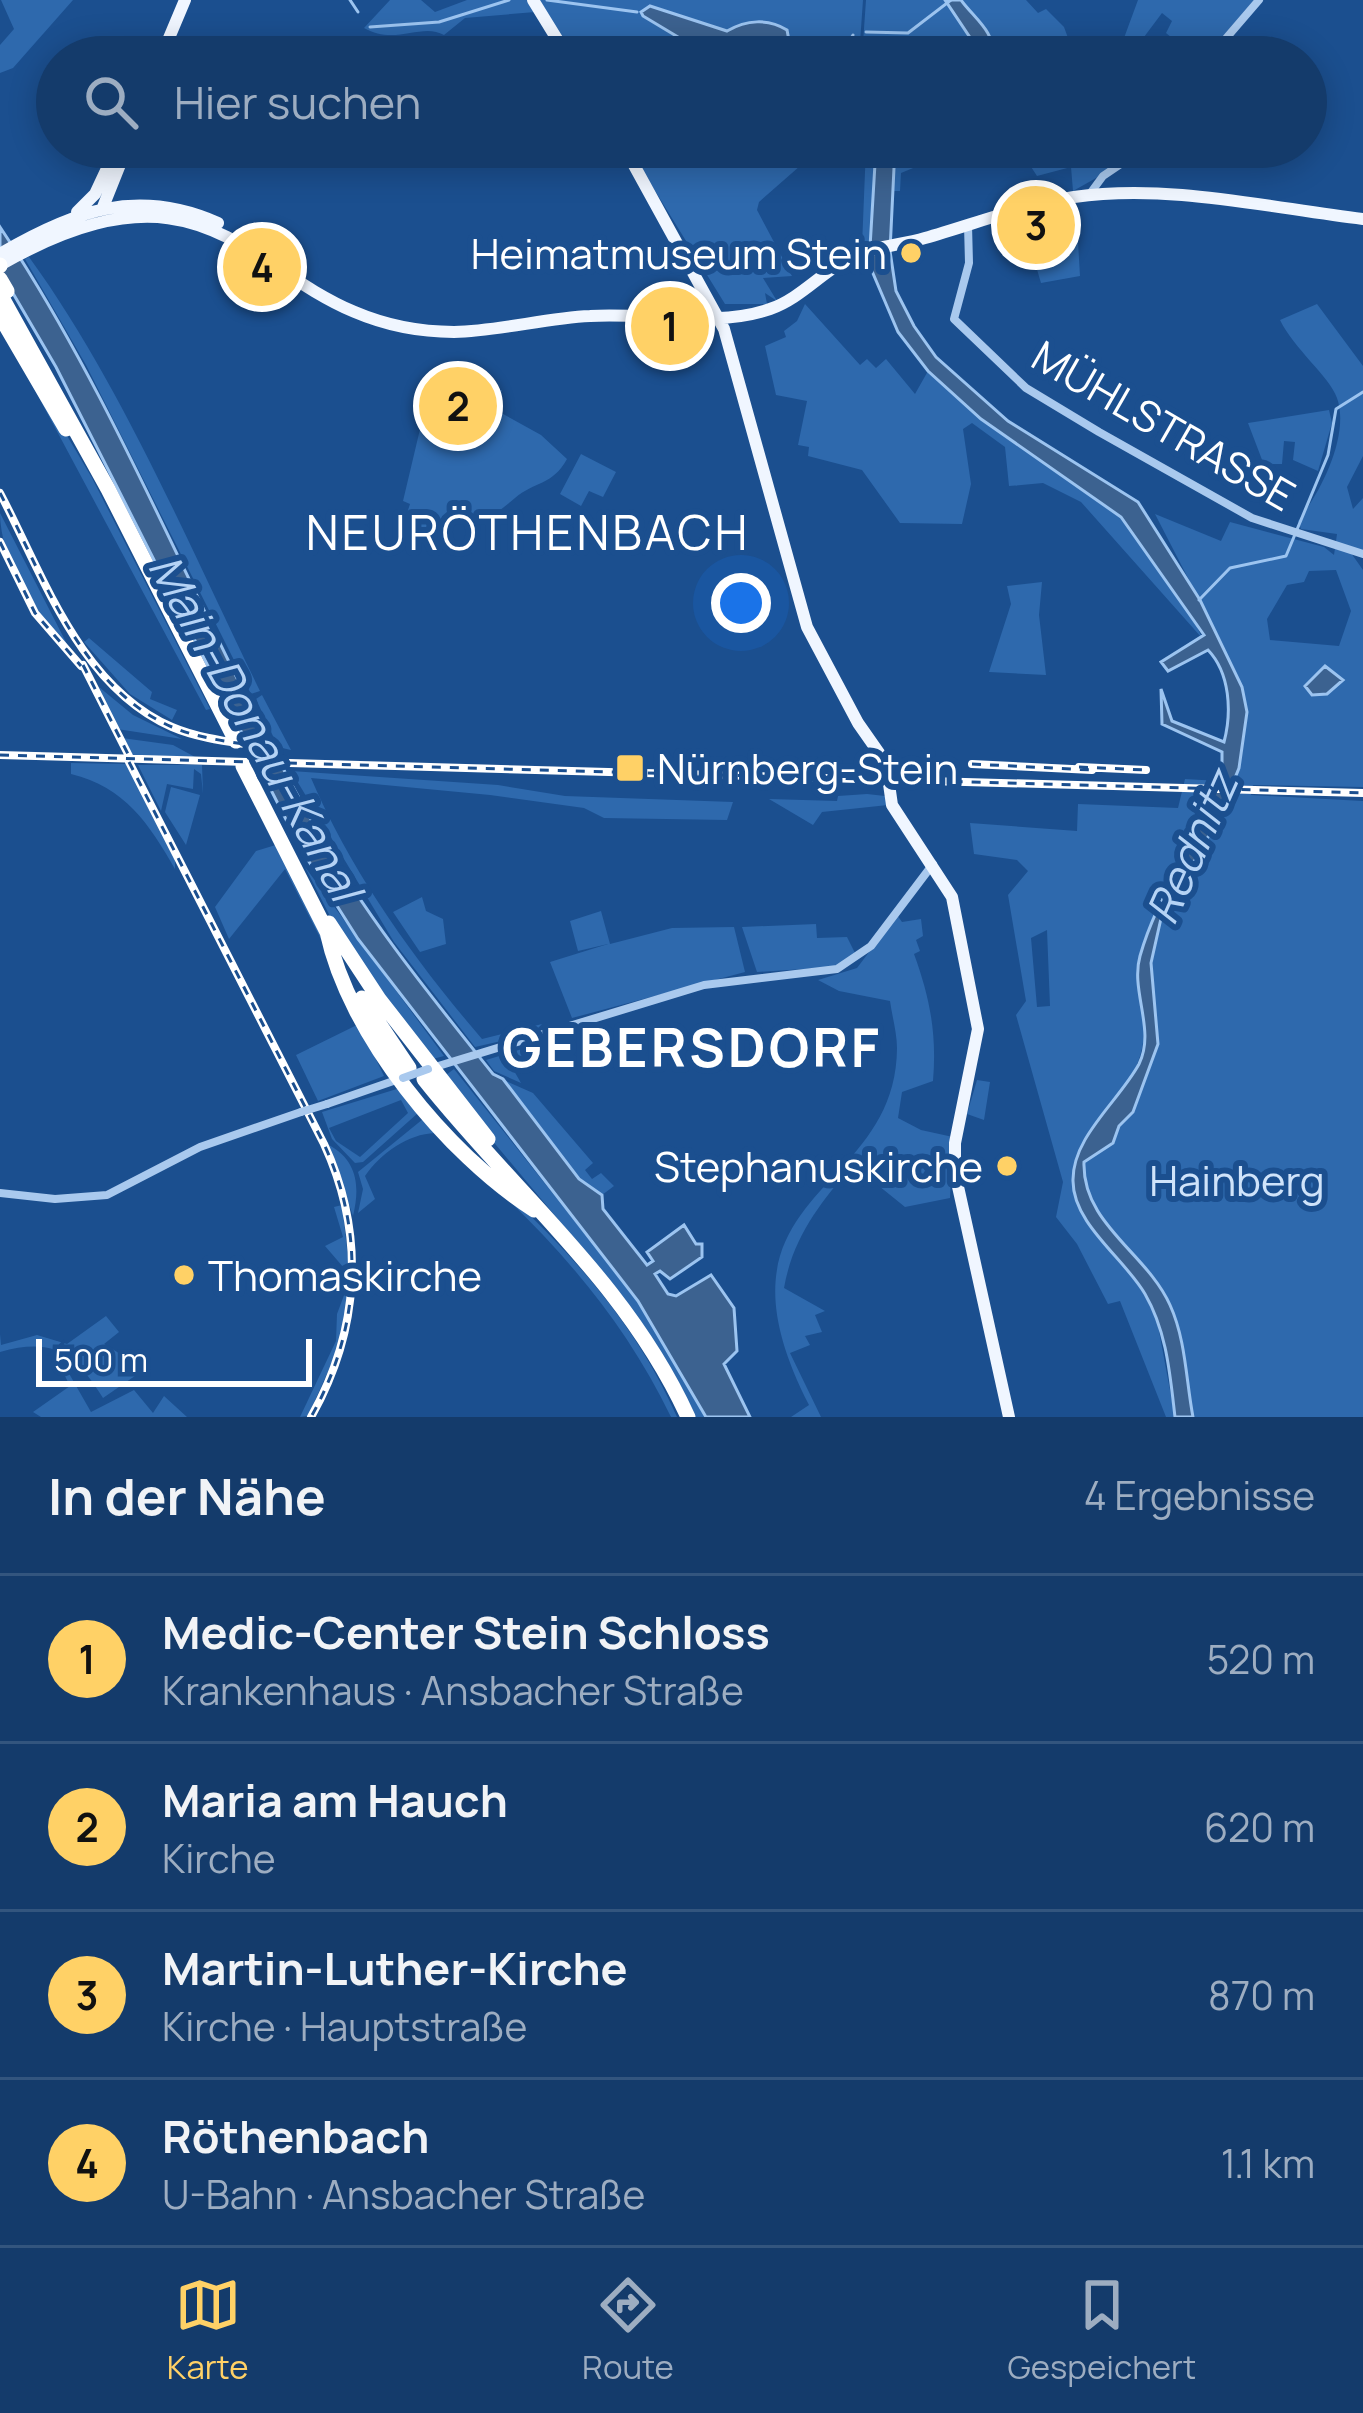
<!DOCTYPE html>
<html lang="de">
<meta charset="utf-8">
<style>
:root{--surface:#143b6b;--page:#1d4271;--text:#f1f3f6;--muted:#9dadc1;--line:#33557e;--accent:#ffd166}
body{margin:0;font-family:Manrope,sans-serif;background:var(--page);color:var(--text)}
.scale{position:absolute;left:36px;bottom:30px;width:276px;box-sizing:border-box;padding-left:12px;border:6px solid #fff;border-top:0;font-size:33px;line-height:42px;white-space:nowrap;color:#fff;-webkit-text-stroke:9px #1b4f8f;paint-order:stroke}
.you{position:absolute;left:741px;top:603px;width:42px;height:42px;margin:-30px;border:9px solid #fff;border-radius:50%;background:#1a73e8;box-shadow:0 0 0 18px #1a73e833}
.badge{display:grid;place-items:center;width:78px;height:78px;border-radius:50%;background:var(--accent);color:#111;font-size:39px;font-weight:700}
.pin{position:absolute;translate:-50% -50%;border:6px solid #fff;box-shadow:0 3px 12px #0006}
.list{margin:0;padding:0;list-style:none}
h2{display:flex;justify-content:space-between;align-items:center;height:156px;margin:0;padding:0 48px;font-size:51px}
h2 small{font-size:39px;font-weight:400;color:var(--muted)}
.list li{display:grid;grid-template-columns:78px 1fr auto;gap:36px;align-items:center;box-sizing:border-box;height:168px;padding:0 48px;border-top:3px solid var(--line)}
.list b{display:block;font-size:45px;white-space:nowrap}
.list p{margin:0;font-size:39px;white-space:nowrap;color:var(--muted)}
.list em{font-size:39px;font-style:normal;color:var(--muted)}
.icon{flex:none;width:66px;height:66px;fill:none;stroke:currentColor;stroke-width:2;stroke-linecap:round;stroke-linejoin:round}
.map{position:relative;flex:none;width:1363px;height:1417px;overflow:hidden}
.search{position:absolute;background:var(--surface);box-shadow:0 6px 30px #0003;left:36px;right:36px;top:36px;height:132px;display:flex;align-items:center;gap:30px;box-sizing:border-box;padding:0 42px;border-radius:66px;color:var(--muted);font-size:45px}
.sheet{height:828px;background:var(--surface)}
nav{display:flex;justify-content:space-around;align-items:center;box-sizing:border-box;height:168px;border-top:3px solid var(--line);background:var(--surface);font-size:33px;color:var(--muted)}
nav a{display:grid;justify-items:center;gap:6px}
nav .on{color:var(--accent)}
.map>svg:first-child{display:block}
.green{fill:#2e69ad;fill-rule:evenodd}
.water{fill:#3c6290;stroke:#9cc4f0;stroke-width:3}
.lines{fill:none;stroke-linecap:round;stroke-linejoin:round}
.stream{stroke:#9cc4f0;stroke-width:3}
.minor{stroke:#a9c9ee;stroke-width:8}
.major{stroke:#f0f6ff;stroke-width:12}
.highway{stroke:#fff;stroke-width:15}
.rail-casing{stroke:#fff;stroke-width:8}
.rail{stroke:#1b4f8f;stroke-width:3;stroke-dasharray:9;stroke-linecap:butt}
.minor-bridge{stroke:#a9c9ee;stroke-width:8}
.highway-bridge{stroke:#fff;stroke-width:15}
.poi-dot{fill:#ffd166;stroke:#1b4f8f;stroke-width:4.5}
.labels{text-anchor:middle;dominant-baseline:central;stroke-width:12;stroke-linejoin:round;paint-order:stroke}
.poi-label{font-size:42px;fill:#fff;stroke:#1b4f8f;text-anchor:end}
.street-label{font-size:42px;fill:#fff;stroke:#1b4f8f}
.park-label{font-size:42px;fill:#cfe3fa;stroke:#1b4f8f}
.water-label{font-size:45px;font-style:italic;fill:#b5d3f5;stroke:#1b4f8f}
.quarter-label{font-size:48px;letter-spacing:3px;fill:#fff;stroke:#1b4f8f}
.district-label{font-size:54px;font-weight:bold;letter-spacing:3px;fill:#fff;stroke:#1b4f8f}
</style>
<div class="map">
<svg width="1363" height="1417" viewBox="0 0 1363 1417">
<rect width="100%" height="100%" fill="#1b4f8f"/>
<!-- green -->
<path class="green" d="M1,0H73L13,68L0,73V45L14,29Z
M390,0H421L435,12L467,0H528L535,12L465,18L444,35C422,22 395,46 364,28Z
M537,0H863L859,57H572Z
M866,0H945L982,54L903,57L898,38C876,36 875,51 862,57Z
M961,0H1026L1038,13L1046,9L1064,27L1075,57H993L995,46Z
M1138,0H1254L1205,57H1166L1177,42L1166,33L1172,21L1162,13L1138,45L1151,57H1107L1124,38Z
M628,147H796L800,166L759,202L757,210L792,276L763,278L777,301L765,293L767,304H725Z
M866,147H876L870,245L862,246Z
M895,147H921L915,151L918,166L901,173L900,191H891Z
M1005,147H1030L1071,167L1101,158L1103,147H1138L1130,159L1073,191L1071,167L1037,176L1024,156Z
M1077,225L1080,276L1041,283L1028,239Z
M29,257C121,383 191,550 260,691L251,694L86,365L25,259Z
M805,304L860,365L867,359L876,368L886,359L915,394L928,371L981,419L1121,517L1189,608L1202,638L1081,502L1043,483L1009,486L1005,447L972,423L963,429L971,484L962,524L900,523L862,470L808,456L809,447L798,445L807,401L776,395L765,346L786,337L784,331L797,321Z
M1317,304L1363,366V456L1347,487L1353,509L1363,498V555L1351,553L1363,570V787L1253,785L1251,795L1363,801V1417H1193L1171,1312L1139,1260L1091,1206L1083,1178L1084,1162L1132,1105L1158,1044L1149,972L1162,914L1186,864L1205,844L1239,768L1220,640L1155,514L1221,541L1230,522L1324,547L1334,555L1337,534L1301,529L1298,521C1321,492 1350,435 1337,398C1329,376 1294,349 1280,320ZM1336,570L1351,611L1339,646L1270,640L1267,619L1287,585L1304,582L1309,571Z
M30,373L92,478L210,709L206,710L29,379Z
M502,390L494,409L541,435L567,459C552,486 535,481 515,498C498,512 489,520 467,529L460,515L397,544L410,504L403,501L421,425H480L493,391Z
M1329,410L1332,423L1318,471L1293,460L1295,442L1284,441L1282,464H1273L1271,474L1285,476L1272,486L1248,423Z
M581,454L616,472L603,497L589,491L581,506L560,494Z
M0,513L70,650C38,617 0,561 0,513Z
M1042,582L1039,615L1046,675L989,672L1011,604L1007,586Z
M89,638L152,692L150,699L177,710L172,720L130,694L84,642Z
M99,687L133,715L182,739L117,729Z
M262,695L291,750L278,747L256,699Z
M122,738L173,745L195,757L130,756Z
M71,763L128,764L175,858V869C149,824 125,787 71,774Z
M138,765H202L203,794L201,774L194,769L193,789L167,784L161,811Z
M291,771L498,785L565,796L733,802L727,820L604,818L584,808L490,795L311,778C351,872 415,961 482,1039L542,1024L532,1034L475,1047L394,942Z
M1185,779L1219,781C1194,841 1157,893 1139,957C1133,980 1145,1006 1144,1030C1144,1078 1104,1112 1080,1149L1086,1219L1123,1260L1156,1315L1175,1417H1166L1120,1301L1108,1304L1077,1244L1056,1217L1063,1182L1016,1015L1026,1001L1008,895L1028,871L1017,860L974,854L970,823L1077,831L1078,804L1178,808ZM1047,930L1050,1006L1037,1007L1031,938Z
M171,787L200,795L186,845L165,812Z
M867,794L885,796L888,805L822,812L813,825L769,799L837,801L838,796Z
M279,844L331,959L285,869L229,939L215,907L256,851Z
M305,867L444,1056L429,1060L339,934Z
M422,897L426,911L443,919L446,944L420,952L393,912Z
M601,911L610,944L672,928L734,927L745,972L572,1018L550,962L608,944L578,951L570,921Z
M897,915L902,922L921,919L923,936L916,940L920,951L914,954C930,998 937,1034 933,1081L902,1092L898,1118L921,1130L953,1137L950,1198L905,1207L853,1165C820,1203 793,1237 784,1288L825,1311L815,1315L822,1332L792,1339L805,1336L810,1345L790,1353L821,1417H791L809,1405C698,1188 896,1199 897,1048C897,1033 892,1016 890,1001L839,991L818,980L857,968Z
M816,924L817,938L847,937L855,953L834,967L757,972L742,927Z
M359,1024L384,1076L318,1101L296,1055Z
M565,1036L568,1048L555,1060L546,1050L525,1055L513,1069L521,1083L494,1071L486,1060Z
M454,1069L638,1301L706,1417H693L622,1296L491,1139L446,1075Z
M977,1080L990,1082L984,1120L967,1114Z
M506,1081L533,1093L593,1163L585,1170L592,1179L601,1173L614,1186L602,1195L579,1180Z
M400,1088L418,1113L363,1162L355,1163L332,1139L322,1112ZM401,1100L408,1113L360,1157L336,1141L329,1128Z
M423,1119C523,1205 623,1293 677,1417H671C615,1301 532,1217 435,1133C408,1134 381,1153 365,1176L375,1199L358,1213L363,1189L358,1172Z
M329,1145C358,1161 360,1187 353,1216Z
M342,1205L350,1275L325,1246L343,1237L334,1207Z
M349,1282L343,1338L308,1416L300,1417L336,1341L337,1314Z
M106,1316L119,1332L104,1344L145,1369L103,1398C75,1353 53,1337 0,1352V1334L1,1345L37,1335L67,1344Z
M67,1370L91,1412L134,1390L153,1413L164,1396L187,1417H41L33,1412L70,1386L63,1372Z"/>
<!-- water -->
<path class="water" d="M945,0H961C974,18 996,32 993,57H977L981,54Z
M650,6L727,31C746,20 768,18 787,30L791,51L774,57L698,49L643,16L641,12Z
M876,147H895L890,251L896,291L914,326L936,357L1008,421L1138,502L1200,600L1242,687L1247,712L1239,768L1220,815L1196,859L1177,881L1162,914L1151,963L1158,1044L1133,1112L1119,1126L1113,1143L1084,1162C1082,1224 1147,1253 1170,1305C1186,1340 1186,1381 1193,1417H1175C1170,1375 1167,1332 1145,1294C1125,1259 1073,1224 1073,1181C1072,1137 1119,1101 1139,1064C1156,1030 1130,991 1140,956C1159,888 1206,832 1222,765V752L1162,724L1161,689L1172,721L1224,742C1232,712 1230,673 1208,650L1168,671L1161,662L1204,635L1121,517L981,419L928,371L898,332L869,264Z
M0,227C126,416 204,633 317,830C367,918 430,995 493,1074L503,1079L579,1179L602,1195L603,1209L647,1265L653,1261L647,1252L684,1225L696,1244H702V1257L670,1279L660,1271L655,1274L668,1294L676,1296L711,1275L734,1308L737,1351L724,1364L750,1417H706L638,1301L358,939L301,849L56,367L0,271Z
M1325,666L1343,680L1327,694L1312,695L1305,686Z"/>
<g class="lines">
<!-- stream -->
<path class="stream" d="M350,0L358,12
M547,0L637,12
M370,27L439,22L509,0
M866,32L908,33L951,0
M793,42L846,46L853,35
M1199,600L1230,568L1286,556L1328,455L1336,409L1363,392"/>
<!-- minor -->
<path class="minor" d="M1210,57L1259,0
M1089,195L1103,176L1146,147
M968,225L969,263L954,319L1026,388L1099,432L1252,518L1363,554
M435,1067L704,985L837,969L871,946L933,864
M327,1104L402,1078
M0,1193L55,1199L107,1195L200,1147L301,1112"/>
<!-- major -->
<path class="major" d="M533,0L568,57
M161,57L185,0
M624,147L724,329L807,627L858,723L886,763L892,805L952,897L978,1029L955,1143V1173L1009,1417
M103,207L127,147
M77,212L95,194L117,147
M0,254C73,211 137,187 218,223
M0,265C244,126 255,332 454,332C500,331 545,318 590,316C647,312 716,328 770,309C802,298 824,269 854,256C876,246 902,245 925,238C974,224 1023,205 1074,197C1168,183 1270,208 1363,219"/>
<!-- highway -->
<path class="highway" d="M0,266V265
M0,294L108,489L236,741
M0,316L66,429
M243,766L328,934
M329,923L379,999L488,1139
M327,932C349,1035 447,1154 534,1210
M362,998L409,1068
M424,1079C514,1193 626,1281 688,1417"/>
<!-- rail casing -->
<g class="rail-casing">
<path id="rail" d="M0,493C43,575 80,687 172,727C200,739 233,742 263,747
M0,542L35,613L81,666
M83,665L129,756
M0,755L1363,793
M129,762L324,1144C366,1235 360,1330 311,1417
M972,764L1092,770
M1079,767L1146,770"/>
</g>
<!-- rail -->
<use href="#rail" class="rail"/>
<!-- minor-bridge -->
<path class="minor-bridge" d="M403,1078L428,1069
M301,1112L327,1104"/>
<!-- highway-bridge -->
<path class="highway-bridge" d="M0,279L7,291"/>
</g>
<!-- markers -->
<g class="poi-dot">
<circle cx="911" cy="253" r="12"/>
<rect x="615" y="753" width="30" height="30" rx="6"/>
<circle cx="1007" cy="1166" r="12"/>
<circle cx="184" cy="1275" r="12"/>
</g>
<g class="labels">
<!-- poi labels -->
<g class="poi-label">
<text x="887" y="253">Heimatmuseum Stein</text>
<text x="657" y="768" text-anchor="start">Nürnberg-Stein</text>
<text x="983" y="1166">Stephanuskirche</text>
<text x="208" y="1275" text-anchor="start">Thomaskirche</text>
</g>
<!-- street labels -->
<g class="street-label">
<text transform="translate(1164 425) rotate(30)">MÜHLSTRASSE</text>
</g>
<!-- park labels -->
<g class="park-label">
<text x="1237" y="1180">Hainberg</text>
</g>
<!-- water labels -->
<g class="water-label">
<text transform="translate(256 727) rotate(61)">Main-Donau-Kanal</text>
<text transform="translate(1191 847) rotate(-66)">Rednitz</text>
</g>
<!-- quarter labels -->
<g class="quarter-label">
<text x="528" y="531">NEURÖTHENBACH</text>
</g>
<!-- district labels -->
<g class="district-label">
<text x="692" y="1046">GEBERSDORF</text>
</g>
</g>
</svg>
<div class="scale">500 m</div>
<div class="you"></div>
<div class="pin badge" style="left:670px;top:326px">1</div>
<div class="pin badge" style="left:458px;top:406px">2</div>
<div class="pin badge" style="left:1036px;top:225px">3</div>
<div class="pin badge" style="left:262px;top:267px">4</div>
<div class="search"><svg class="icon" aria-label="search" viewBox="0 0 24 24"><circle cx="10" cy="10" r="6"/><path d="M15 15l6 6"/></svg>Hier suchen</div>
</div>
<section class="sheet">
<h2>In der Nähe<small>4 Ergebnisse</small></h2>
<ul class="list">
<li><span class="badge">1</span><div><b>Medic-Center Stein Schloss</b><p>Krankenhaus · Ansbacher Straße</p></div><em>520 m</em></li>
<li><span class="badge">2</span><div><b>Maria am Hauch</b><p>Kirche</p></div><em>620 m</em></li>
<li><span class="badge">3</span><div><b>Martin-Luther-Kirche</b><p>Kirche · Hauptstraße</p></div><em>870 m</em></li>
<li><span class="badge">4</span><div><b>Röthenbach</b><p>U-Bahn · Ansbacher Straße</p></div><em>1.1 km</em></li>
</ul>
</section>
<nav>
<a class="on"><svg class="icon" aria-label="map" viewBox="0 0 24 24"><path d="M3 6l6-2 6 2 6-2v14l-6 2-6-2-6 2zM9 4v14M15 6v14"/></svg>Karte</a>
<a><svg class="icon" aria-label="directions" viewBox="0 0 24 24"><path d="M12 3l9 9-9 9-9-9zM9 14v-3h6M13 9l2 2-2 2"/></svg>Route</a>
<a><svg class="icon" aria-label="saved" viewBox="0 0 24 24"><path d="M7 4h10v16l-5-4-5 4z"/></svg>Gespeichert</a>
</nav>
